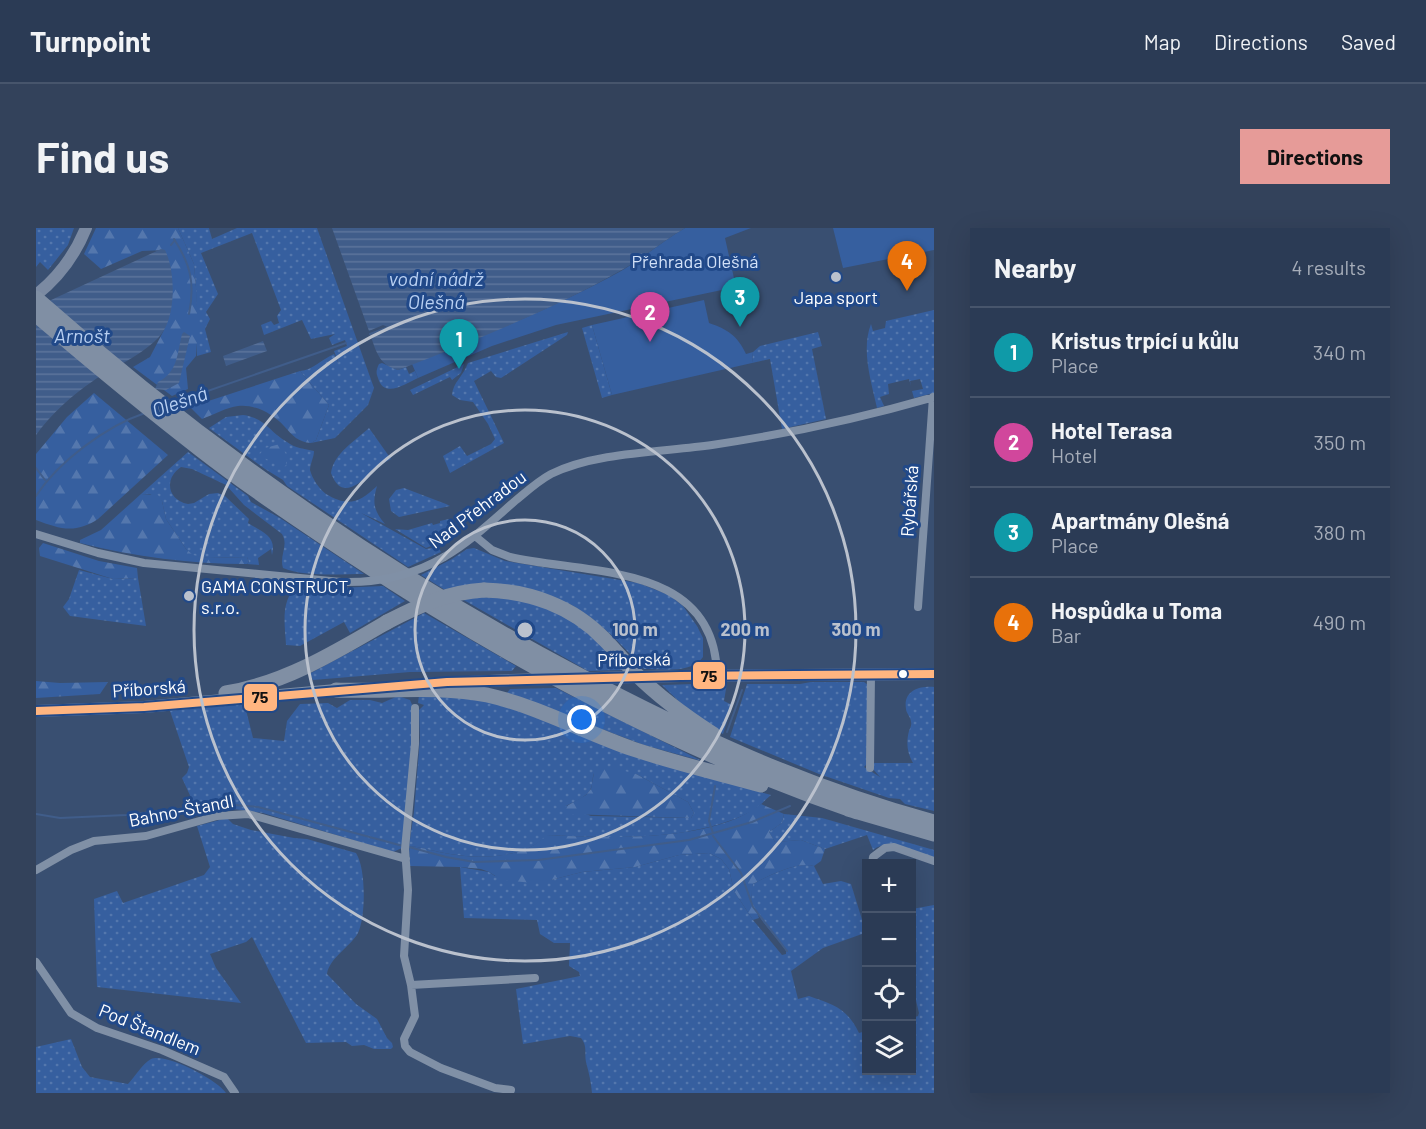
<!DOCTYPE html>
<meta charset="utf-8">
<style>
:root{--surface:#2b3b55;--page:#33425b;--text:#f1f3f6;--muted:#a6adb9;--line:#47556c;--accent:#e69b98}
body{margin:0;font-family:Barlow,sans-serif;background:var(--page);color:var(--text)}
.controls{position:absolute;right:18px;bottom:18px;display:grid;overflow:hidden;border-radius:0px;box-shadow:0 6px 24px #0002}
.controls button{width:54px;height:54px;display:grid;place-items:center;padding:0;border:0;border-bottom:2px solid var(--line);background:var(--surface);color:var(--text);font:30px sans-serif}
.you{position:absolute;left:546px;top:492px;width:21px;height:21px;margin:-15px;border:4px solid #fff;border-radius:50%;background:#1a73e8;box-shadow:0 0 0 9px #1a73e833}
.badge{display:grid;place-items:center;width:39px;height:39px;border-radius:50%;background:var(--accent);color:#fff;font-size:20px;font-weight:700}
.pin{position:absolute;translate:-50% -50px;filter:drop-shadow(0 2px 3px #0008)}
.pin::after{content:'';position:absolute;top:32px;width:21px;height:18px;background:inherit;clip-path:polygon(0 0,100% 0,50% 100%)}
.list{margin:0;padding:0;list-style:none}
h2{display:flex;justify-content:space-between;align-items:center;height:78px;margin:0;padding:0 24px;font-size:26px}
h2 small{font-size:20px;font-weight:400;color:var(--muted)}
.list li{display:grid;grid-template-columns:39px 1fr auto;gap:18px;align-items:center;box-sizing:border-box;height:90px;padding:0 24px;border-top:2px solid var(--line)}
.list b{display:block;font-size:22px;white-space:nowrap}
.list p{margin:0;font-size:20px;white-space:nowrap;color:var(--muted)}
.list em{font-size:20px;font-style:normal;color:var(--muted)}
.icon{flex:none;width:33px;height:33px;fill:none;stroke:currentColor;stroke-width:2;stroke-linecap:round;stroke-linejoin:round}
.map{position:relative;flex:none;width:898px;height:865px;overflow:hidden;border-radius:0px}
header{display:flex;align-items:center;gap:36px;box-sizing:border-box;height:84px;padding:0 30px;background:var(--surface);border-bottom:2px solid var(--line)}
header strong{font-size:28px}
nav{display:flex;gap:33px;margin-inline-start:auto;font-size:21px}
.intro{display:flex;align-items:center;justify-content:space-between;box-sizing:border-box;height:144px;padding:0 36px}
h1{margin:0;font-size:42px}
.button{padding:15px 27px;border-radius:0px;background:var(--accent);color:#111;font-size:21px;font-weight:700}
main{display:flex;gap:36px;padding:0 36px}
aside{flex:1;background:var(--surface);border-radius:0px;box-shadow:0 6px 24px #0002}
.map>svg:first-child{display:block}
.grass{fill:url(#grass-dots);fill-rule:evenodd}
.forest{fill:url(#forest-firs)}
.park{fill:#365f9f}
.water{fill:url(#water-rules)}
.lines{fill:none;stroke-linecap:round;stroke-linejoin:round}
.stream{stroke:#405d8a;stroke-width:2}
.street{stroke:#8090a6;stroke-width:8}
.secondary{stroke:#7b8aa2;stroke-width:12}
.primary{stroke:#7f8ea4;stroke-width:12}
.highway{stroke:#808fa4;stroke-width:15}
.street-bridge{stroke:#8090a6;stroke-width:8}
.secondary-bridge{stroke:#7b8aa2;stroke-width:12}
.highway-bridge{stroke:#808fa4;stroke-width:15}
.bus-1-casing{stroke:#214989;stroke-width:12}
.bus-1{stroke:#ffb580;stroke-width:8}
.ring{fill:none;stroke:#bac1cd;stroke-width:3}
.poi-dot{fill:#bac1cd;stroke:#214989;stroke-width:2}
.bus-dot{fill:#fff;stroke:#214989;stroke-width:2}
.labels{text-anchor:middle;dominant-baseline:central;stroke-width:6;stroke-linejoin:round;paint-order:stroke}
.park-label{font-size:18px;fill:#d2e1f8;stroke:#214989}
.poi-label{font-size:18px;fill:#fff;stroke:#214989}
.street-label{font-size:18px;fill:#fff;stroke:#214989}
.water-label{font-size:20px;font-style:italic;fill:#b9d0f2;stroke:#214989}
.centre{fill:#bac1cd;stroke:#214989;stroke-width:3}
.ring-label{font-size:18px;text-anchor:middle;font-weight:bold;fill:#bac1cd;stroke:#214989;stroke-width:6;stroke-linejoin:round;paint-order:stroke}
.line-badge{stroke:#214989;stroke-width:2}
.pale-badge-label{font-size:16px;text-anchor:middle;font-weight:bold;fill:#111}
</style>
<header>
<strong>Turnpoint</strong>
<nav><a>Map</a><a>Directions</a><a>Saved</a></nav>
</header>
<div class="intro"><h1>Find us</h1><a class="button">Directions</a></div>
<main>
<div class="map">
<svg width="898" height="865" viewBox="0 0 898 865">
<defs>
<pattern id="grass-dots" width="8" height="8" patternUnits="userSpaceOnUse" patternTransform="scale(1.5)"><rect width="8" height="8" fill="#365f9f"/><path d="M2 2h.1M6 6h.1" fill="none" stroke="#5477ad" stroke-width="1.8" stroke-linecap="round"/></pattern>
<pattern id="forest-firs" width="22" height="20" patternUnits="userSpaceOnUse" patternTransform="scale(1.5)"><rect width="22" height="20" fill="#365f9f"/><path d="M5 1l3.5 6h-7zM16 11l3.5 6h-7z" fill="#5477ad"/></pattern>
<pattern id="water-rules" width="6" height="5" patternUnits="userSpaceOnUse" patternTransform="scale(1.5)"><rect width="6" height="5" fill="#405d8a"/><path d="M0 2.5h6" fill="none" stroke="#5d759c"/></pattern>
</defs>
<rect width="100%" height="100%" fill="#394f71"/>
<!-- grass -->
<path class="grass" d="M0,0H38L32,17L12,42L4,34L0,39Z
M142,0H173L176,11L201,0H281L338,160L332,177L299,210L275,215L280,212L293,177L264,143C277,142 286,131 298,126L303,136L298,123L311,118L309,112L296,117L293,110L299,106L275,111L266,92L228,107L225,97L235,93L238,97L243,95L241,88L245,82L216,5L165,25L182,66L170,84L174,91L169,101L175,124L161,128L160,59L158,36Z
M898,82V165L878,170L876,163L887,161L884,151L874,153L875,158L873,151L852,156L853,166L844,169L848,178L841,180C835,153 825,122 835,96L837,103L849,100L850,93Z
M556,97L576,167L566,170L546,100Z
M532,104L531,107L465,150L460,149L455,143L438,153L468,215L414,245L407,228L424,218L431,228L455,216L459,211L452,196L437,174L424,172L416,167C417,154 427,149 432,135Z
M782,104L786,118L776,121L790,191L746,201L734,131L716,135L717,124L724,118Z
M346,135L362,142L370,139L373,146L379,143L382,150C369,156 348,171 342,150C340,145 340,142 343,136Z
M428,136L425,145L416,152L414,149L377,167L374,162Z
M207,187C230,190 233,204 251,214C259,220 268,221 278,223C278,229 274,236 274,242C276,250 283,261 290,266C312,279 323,275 341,258C336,275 338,283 349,296L325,285L390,321L402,319L405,324L372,339L251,258L247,252L229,241L173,200L190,189Z
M333,200L355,231C336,238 309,283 295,245C298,225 319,213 333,200Z
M152,224L212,268L215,274L244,290L328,346C306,346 267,349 247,340C243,327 253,318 246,306L208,277L190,257L156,241L145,239C128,250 131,272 152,276L158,275L173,266L182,265L189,268L213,291L212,295C226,304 241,308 236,327L235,321L222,330L223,337L211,336L213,334L211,329L172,330L157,328L150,321L130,291L126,273L114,266H105Z
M368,260L410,276L414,278L363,289L355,283L353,271L360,262Z
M413,291L417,292L422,299L421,308L390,320L359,301L372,302L396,295L397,297L404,295V293Z
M438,320L469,333L602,355L633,367L647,378L661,398L667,410V429C656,446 625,441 608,441C585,416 564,393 534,376L409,362L385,347L416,331L431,321Z
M43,342L77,351L102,350L110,398L34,388L27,379L33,371Z
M347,358L369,373L314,405L308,394L264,418L250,417C249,398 245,377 257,362Z
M438,369C474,369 510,373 541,394C559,406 576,427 592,442L552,443L426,371Z
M388,385L480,438L476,443L374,444L277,452L273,446Z
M775,454H828L832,457L831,536L828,539L844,549L837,541L838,535H877C871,525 870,514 873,503C874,500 876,497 875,494C875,489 870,485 870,481C867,462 884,458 898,459V583L869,576L864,571L853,570L783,546L694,509L711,456H764Z
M691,455L688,473L696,477L687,506L660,490L626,457Z
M520,460L666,533L608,517L471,465L474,461Z
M383,467L435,470L463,476L625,535L735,567C728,573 722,580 714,584C655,614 574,610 511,607C489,631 444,631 414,626C399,624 387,619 373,618L378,584L384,510L383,482L388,477L382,475ZM558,545L600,546L652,574L658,585L655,590L555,588L530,578C537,574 552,569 555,560C557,555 556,550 558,545Z
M362,468L374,472L377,479L376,532L366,620L357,624L227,585L197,581L163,587L146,550L151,545L153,539L133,480L208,474L217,510L248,513L251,493L264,476L292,475L301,480L314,472H334L346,475Z
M748,586L786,590L898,622V630C879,624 854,609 837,622L831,607L789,621L765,612L739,614L733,604L746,595Z
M191,590L197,596L215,602L258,610L271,611L320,625C330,640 330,688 322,705C315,718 293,730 291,746L320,776L341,791L351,810L356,815L357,819L355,821H338L328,817L316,818L310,814L270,815L216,709L210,714L174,726L180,740L205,775L61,759L58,671L81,663L87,675L168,647L174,639L161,598Z
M673,625L685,631L693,641L698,663L717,692L746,727L750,726V723C739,705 707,680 717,656C732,648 761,633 778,638L787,656L805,653L815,656L828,698L826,706L787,720L755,743L762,771L773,768C798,777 811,780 823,805L830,803V842H876V790L882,788L883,785L876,756V681L898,677V865H556C555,854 553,845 550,834C548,825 552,819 545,810L534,808L487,816L480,761L544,748L543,744L533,738C533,730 534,723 534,715H518L504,706L501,692L428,690L424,639L453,644L459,648L515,652L546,644L599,639L643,627Z
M35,811L46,839L54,849L92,856C99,849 106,836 115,831C129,824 182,852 190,865H0V819Z"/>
<!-- forest -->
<path class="forest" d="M60,0H142L158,36L160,59L162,101L160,128L150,140L152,161L136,168L97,139L114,129L128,102L129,22L106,23L65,41L48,26Z
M264,143L293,177L280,212L275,215C262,214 257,208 248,198C237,186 219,176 202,178C191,179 177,187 166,191L154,179Z
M58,165L132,227L62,291C39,306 24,301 0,292V226L31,189Z
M244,216L250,226L251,236L247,240L223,227L229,220Z
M105,266L122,267L126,273L130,291L150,321L157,327L172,330L211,329L213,334L211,336C154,336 100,329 44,315V312L65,302Z
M7,315L63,333L101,340L102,350L77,351L4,328L3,320Z
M0,453L24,455L72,454L64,466L0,470Z
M559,539L581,541L600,546L652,574L658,585L655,590L531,586L529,579L550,567L555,561Z
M725,576L748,586L746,595L733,604L739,614L765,612L789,621L785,633L778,638C761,633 732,648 717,656L715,668L723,690L717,692L698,663L693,641L685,631L673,625L643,627L599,639L546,644L515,652L497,655L466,652L453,644L445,641L424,639L374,638L373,618C387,619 399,624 414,626C443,631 489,631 510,607C570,610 676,615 725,576Z"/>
<!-- park -->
<path class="park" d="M649,0H715L689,10L700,59L520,97L456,118L382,150L376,136C447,108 518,80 585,43C607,30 627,13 649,0Z
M797,0H898V22L807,40Z
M668,72L673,95C691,101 702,108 710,126L717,124L716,135L576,167L556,97Z"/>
<!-- water -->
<path class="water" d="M296,0H649C627,13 607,30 584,43C513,83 438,113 362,142C344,137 341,126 335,109L350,104L352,99L347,97L333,103Z
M125,21L129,22C139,42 140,82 128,102C116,123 77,139 57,153C36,167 15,186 0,207V79Z
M148,104L154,108L143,155L130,162L119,161L122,154C142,144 141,126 146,106Z
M227,113L231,123L190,138L187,128Z"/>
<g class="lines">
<!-- stream -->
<path class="stream" d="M138,11C155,37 159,56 153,86
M135,17L139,12
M334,106L353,99
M137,175L310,115
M0,240L9,252
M0,268C22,234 70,198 109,185
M691,504L706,462
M0,586L24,590L90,587L186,576L222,579L367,618
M677,605L673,593L679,558
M677,608L705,645L717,679L751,723
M373,619L410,629L438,634L502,632L653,612L716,594L754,578"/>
<!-- street -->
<path class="street" d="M0,306L62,325L108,335L305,354
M439,308L456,322L474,329C553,347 679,334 681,447
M408,329C434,314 456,293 479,273C490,264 502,253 515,246C559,224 627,224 676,217C751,206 825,190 898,169
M882,379L897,169
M379,480V516L369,621L372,662L368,728L375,757L379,788L368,811L369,818L374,824L405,840L459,860L475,862
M834,540L835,445
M836,636L837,629L849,620L858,619L898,633
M0,642L35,622L58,613L110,608L181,588L212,586L370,631
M0,734L35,785L61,800L126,822L188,849L199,865
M375,757L499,750"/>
<!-- secondary -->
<path class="secondary" d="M0,67C23,49 39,27 50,0
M644,448L898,446
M391,456L474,452"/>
<!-- primary -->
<path class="primary" d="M0,483L108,479L300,462"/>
<!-- highway -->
<path class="highway" d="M0,70C164,215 345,343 539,445C654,506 772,560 898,594
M0,87C54,133 109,179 165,222C214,260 265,294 316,328C473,432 642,523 821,584
M448,362C493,363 537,378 569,412C580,423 589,435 600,446C623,469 649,488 677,506
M300,462C350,464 401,457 451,467C501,478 548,504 597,521C639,535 682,545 725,557
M190,465C249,455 300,424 351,394
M812,581L898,606"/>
<!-- street-bridge -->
<path class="street-bridge" d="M305,354C342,355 376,348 408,329"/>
<!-- secondary-bridge -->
<path class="secondary-bridge" d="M474,452L644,448"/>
<!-- highway-bridge -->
<path class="highway-bridge" d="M351,394C382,378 412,364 448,362"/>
<!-- bus-1 casing -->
<g class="bus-1-casing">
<path id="bus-1" d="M0,483L108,479L411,454L644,448L898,446"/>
</g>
<!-- bus-1 -->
<use href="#bus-1" class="bus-1"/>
</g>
<!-- distance rings -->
<g class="ring">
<circle cx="489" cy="402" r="110"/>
<circle cx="489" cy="402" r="220"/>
<circle cx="489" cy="402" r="331"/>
</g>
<!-- markers -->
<g class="poi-dot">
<circle cx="800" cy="49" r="6"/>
<circle cx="153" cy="368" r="6"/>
</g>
<circle class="bus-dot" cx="867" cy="446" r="5"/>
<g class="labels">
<!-- park labels -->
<g class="park-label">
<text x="659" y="33">Přehrada Olešná</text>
</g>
<!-- poi labels -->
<g class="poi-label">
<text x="800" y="69">Japa sport</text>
<text x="165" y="358" text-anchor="start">GAMA CONSTRUCT,<tspan x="165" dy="21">s.r.o.</tspan></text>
</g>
<!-- street labels -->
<g class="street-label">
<text transform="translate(873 273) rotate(-86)">Rybářská</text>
<text transform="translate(441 281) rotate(-37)">Nad Přehradou</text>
<text transform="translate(598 431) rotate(-1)">Příborská</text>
<text transform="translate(113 460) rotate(-4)">Příborská</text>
<text transform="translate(145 582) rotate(-11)">Bahno-Štandl</text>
<text transform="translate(114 801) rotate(22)">Pod Štandlem</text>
</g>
<!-- water labels -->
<g class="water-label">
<text x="400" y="50">vodní nádrž<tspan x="400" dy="23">Olešná</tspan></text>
<text x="46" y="107">Arnošt</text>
<text transform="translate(143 173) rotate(-19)">Olešná</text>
</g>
</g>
<circle cx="489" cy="402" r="9" class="centre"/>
<g class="ring-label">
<text x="599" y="408">100 m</text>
<text x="709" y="408">200 m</text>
<text x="820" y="408">300 m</text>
</g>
<g class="line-badge">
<rect x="656" y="433" width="34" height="29" rx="6" fill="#ffb580"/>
<rect x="207" y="455" width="35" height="29" rx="6" fill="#ffb580"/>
</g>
<g class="pale-badge-label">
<text x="673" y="454">75</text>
<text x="224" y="475">75</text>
</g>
</svg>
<div class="controls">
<button>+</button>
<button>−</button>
<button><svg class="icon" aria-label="locate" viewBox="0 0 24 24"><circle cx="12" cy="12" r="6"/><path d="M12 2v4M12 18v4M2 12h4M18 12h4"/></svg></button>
<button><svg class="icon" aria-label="layers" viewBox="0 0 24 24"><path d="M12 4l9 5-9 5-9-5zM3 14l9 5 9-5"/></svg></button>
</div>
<div class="you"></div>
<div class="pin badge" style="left:423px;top:141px;background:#0f9aa8">1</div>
<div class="pin badge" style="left:614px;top:114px;background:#d1479c">2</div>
<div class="pin badge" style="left:704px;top:99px;background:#0f9aa8">3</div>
<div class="pin badge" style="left:871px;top:63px;background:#e8710a">4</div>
</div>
<aside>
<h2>Nearby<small>4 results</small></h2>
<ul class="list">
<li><span class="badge" style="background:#0f9aa8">1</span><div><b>Kristus trpící u kůlu</b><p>Place</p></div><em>340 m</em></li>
<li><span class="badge" style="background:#d1479c">2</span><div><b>Hotel Terasa</b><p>Hotel</p></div><em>350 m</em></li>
<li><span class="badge" style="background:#0f9aa8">3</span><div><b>Apartmány Olešná</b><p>Place</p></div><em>380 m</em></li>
<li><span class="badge" style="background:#e8710a">4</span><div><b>Hospůdka u Toma</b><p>Bar</p></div><em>490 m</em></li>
</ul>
</aside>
</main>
